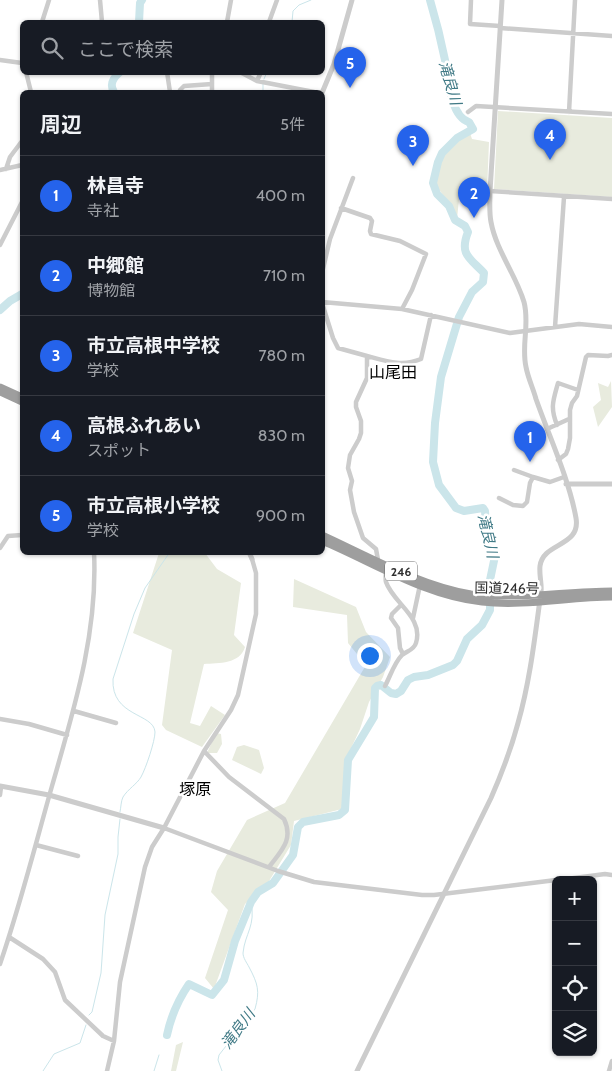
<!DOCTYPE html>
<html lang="ja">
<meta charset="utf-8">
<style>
:root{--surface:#171b24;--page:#242831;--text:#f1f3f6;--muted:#9ea1a6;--line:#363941;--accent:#2563eb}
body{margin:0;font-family:Cabin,"Noto Sans JP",sans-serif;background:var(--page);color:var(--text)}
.controls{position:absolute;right:15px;bottom:15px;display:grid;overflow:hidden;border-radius:8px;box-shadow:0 1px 4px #0004}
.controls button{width:45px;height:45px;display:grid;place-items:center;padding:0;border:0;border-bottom:1px solid var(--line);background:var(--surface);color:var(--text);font:25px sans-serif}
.you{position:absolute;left:369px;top:655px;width:18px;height:18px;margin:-12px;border:4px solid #fff;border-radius:50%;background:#1a73e8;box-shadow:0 0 0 8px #1a73e833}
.badge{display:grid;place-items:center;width:32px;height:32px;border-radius:50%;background:var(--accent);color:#fff;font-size:16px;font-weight:700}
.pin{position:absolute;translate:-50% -41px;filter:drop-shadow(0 1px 2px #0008)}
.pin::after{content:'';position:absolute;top:26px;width:18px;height:15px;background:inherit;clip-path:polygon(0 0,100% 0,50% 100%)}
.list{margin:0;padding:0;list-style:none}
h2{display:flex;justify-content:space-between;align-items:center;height:65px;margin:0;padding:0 20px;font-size:21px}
h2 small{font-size:16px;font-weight:400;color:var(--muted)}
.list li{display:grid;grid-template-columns:32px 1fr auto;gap:15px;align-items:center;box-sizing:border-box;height:80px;padding:0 20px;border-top:1px solid var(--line)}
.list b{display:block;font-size:19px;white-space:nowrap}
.list p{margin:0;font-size:16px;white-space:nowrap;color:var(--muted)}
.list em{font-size:16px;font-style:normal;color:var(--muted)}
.icon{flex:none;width:28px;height:28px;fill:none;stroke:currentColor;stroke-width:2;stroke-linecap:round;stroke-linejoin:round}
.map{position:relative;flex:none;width:612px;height:1071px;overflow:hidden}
.search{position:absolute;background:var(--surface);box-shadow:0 1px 4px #0004;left:20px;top:20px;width:305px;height:55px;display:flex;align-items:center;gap:12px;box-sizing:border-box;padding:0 18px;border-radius:8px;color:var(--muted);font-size:19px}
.panel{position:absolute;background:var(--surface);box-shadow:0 1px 4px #0004;left:20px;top:90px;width:305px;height:465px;border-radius:8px}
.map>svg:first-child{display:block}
.green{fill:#e8ebde}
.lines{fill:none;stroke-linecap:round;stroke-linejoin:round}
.stream{stroke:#cbe5ea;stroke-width:1}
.river{stroke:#cbe5ea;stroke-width:8}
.minor{stroke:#ccc;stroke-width:4.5}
.tertiary{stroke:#ccc;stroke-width:5}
.trunk{stroke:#9e9e9e;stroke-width:7}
.labels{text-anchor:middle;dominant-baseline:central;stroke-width:5;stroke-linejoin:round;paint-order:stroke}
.shield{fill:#fff;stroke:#6d6d6d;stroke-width:1}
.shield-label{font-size:12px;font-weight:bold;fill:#2f2f2f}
.street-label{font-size:14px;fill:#2f2f2f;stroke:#fff}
.water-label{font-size:15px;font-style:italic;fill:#407a86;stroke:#fff}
.quarter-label{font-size:16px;fill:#000;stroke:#fff}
</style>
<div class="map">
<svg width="612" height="1071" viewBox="0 0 612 1071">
<rect width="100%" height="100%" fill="#fff"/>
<!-- green -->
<path class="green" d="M498,111L612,118V197L494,189Z
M470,133L472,139L489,142L487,191L460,189L457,219L449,203L437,187L436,183L440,162L448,147L458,139Z
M611,381L612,407L598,427L593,407L601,400L598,383L608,387Z
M159,553H205L217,569L241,583L234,635L245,647C240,664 219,663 204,664L190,723L200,726L211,706L225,715L202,747L166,730L162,725L172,650L133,633Z
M294,579L356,607L366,632L390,657L383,677L369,702L360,729L346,759L342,809L294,821L291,845L266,886L245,904L214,989L205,978L228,910L211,892L217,871L247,820L285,803L366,665L348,643L347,615L293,607Z
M216,733L221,734L222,744L217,753H207Z
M244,745L259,750L264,768L261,774L232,760L237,747Z
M183,1042L176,1071H171L176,1045Z"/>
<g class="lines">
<!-- stream -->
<path class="stream" d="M292,22L293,11L299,5L311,0
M264,79L267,72
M263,92V83
M120,812C121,807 121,801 123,797C128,789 137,784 141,777C146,768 155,741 155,732C154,713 111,717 113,679L134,614L145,588L170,552
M89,1015L92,1012L101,973L105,915L118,854V837L120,819
M43,1071L54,1054L80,1043L86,1025
M154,1071L159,1055
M222,1071L218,1060L219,1055L255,1009C260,991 258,984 249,967C247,963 243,958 243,953C245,933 256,926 251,902"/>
<!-- river -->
<path class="river" d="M139,22L140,3L142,0
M114,92C109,84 113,78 120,72
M0,310L10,301L22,294
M167,1035C171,1016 178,1000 189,984L212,995L224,980L235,941L251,902L258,892L273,883L293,855L298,827L303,822L339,815L345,810L348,760L374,717L375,688L377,686L381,685L391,693L396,694L401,691L408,680L414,677L428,675L453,665L457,661L467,639L482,625L490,610V580L495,556L487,538L485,511L483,508L464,511L456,508L439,485L433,462L435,423L441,377L459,317L472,292L483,282L484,273C470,258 459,255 468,232L465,226L455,220L449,206L437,194L433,183L438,162L442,153L457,138L473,129L469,122C450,117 448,76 445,60C441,40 436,20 430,0"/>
<!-- minor -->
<path class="minor" d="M100,0L102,22
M471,0L470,24L500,26
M42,22L49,0
M227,22L231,0
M269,22L277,0
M500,28L612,36
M0,60L22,63
M26,72L31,92
M167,72L170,92
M212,72V92
M240,72L257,81L314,92
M257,81L261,72
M181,92L180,90L184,86L212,84
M468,112L476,106L612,114
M569,112L575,0
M6,169L10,157L22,141
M0,170L22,165
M490,191L612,199
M341,208L370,218L372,221L370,231L371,234L400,241L426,254L412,290L402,309
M0,245L22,202
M322,273L330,239L353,178
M322,302L402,309L510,333L579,324L612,327
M322,303L333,338L338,348L367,356V378L356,402V407L361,421V433L359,439L350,455L348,468L352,481L350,490L354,512L363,538L376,549L378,560
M555,327L564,197
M367,356C386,361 402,367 421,359L431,315
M557,425C550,407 553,401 558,383L578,390
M547,429L569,419
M558,460L566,454L568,449L570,438V410L572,403L577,396L586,357L588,355L608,356L612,355
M514,470L533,477
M499,498L513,505L523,506L527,502L530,483L533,477L550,482L564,477
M0,548L8,536L22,535
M401,605L392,614L391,618L398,628L400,648L403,654
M413,618L420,585
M385,686C390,677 394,663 402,655C407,651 414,650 416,643C424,617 393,603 386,582C385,579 386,574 386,570
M74,711L116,723
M0,719L29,724L67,735
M204,751L229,777L284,819C294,840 281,851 269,867
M0,795L1,787
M164,828L278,871L314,882L422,895H434L556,880
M36,845L78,856
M559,880L605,874L612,875
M9,937L43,959L55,972L65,1000L103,1036L114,1041
M0,964C20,906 35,846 52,786C74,709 98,633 94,552
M107,1071L114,1041L120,982L145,867L152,847L164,828L204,751L231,710L238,695L256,614V573L252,559
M609,1071L612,1061"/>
<!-- tertiary -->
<path class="tertiary" d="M322,93L334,64L352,0
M566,484H612
M249,552L252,559
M0,786L49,795L164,828
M357,1071L491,798C502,773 511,749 518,723C530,681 535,636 541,592C542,584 539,575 540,566C543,542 581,547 576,518C569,479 549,436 536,399C533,388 528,378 526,367C521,345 530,324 524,302C516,275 496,250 491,222C489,212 490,201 490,191L502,0"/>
<!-- trunk -->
<path class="trunk" d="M0,387L22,397
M0,392L22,402
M322,535C368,556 421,586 471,594C518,600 565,591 612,591
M322,541C374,563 425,596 482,602C525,607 569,597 612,597"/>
</g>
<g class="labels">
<!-- shield labels -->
<rect class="shield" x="385" y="561.5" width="32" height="19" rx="4"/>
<g class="shield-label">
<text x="401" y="571">246</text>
</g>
<!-- street labels -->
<g class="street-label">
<text transform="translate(507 588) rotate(1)">国道246号</text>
</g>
<!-- water labels -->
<g class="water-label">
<text transform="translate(450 83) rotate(74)">滝良川</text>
<text transform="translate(488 536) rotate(77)">滝良川</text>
<text transform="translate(238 1029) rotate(-53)">滝良川</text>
</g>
<!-- quarter labels -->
<g class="quarter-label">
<text x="393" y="372">山尾田</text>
<text x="195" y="789">塚原</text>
</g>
</g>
</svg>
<div class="controls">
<button>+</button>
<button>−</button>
<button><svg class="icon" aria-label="locate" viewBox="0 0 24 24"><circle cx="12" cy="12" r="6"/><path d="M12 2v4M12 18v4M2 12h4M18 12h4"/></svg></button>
<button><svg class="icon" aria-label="layers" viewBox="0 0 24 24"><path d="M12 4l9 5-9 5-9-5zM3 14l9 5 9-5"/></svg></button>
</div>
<div class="you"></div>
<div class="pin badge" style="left:530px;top:462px">1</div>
<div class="pin badge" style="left:474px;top:218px">2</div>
<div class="pin badge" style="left:413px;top:166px">3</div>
<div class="pin badge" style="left:550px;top:160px">4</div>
<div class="pin badge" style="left:350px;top:88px">5</div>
<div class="search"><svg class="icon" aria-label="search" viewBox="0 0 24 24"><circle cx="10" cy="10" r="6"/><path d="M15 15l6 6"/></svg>ここで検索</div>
<section class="panel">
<h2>周辺<small>5件</small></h2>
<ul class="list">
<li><span class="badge">1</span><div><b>林昌寺</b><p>寺社</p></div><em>400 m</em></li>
<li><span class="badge">2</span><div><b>中郷館</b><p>博物館</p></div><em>710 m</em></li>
<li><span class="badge">3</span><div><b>市立高根中学校</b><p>学校</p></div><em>780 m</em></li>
<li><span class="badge">4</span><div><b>高根ふれあい</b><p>スポット</p></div><em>830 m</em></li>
<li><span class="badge">5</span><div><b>市立高根小学校</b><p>学校</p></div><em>900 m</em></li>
</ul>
</section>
</div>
